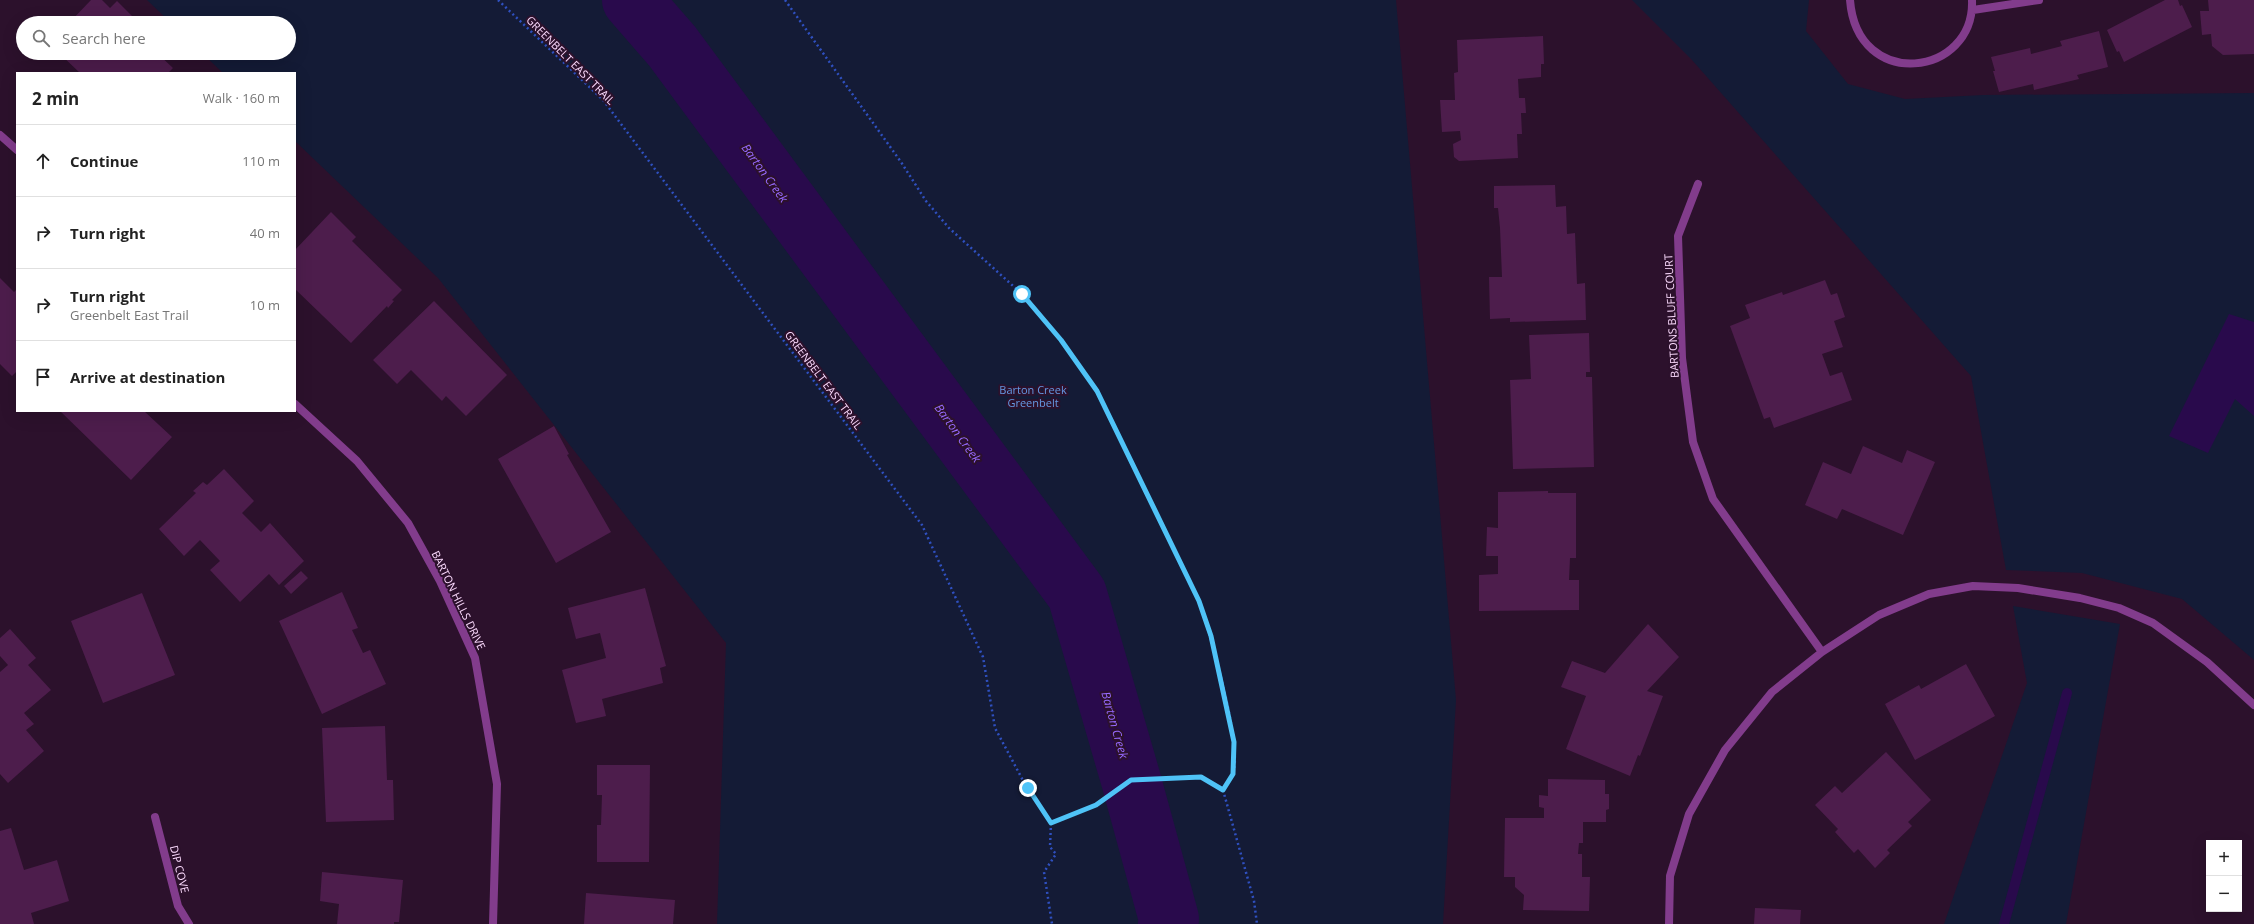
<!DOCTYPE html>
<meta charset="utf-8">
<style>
:root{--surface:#fff;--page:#f2f2f2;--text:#222;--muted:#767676;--line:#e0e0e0}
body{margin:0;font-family:"Open Sans",sans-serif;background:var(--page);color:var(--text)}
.controls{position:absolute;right:12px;bottom:12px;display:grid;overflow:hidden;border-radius:0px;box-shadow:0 4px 16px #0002}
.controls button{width:36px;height:36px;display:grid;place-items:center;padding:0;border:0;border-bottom:1px solid var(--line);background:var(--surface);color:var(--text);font:20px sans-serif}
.stop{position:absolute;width:12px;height:12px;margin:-9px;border:3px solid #4fc3f7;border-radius:50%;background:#fff}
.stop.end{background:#4fc3f7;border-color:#fff;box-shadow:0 1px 4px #0008}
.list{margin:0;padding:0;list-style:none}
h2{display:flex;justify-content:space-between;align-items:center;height:52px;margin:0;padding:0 16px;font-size:17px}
h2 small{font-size:13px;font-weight:400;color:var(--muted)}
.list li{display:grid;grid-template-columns:26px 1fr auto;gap:12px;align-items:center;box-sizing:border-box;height:72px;padding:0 16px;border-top:1px solid var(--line)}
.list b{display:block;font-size:15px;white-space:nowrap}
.list p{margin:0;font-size:13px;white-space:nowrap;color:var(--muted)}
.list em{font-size:13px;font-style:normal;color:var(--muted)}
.icon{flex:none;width:22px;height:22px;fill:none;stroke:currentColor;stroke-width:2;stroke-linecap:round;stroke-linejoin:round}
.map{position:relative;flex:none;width:2254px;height:924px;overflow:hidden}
.search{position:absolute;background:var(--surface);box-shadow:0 4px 16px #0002;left:16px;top:16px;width:280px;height:44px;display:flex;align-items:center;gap:10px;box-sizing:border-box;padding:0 14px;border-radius:22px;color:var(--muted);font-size:15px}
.panel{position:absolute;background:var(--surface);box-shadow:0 4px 16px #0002;left:16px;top:72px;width:280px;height:340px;border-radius:0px}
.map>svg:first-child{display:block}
.green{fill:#141b36}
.water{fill:#290a4c}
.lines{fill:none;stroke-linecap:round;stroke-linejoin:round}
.stream{stroke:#290a4c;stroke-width:10}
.river{stroke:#290a4c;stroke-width:60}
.building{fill:#4d1d4c}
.path{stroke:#2f50c0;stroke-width:2.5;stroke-dasharray:2 3;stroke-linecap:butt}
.service{stroke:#823c8c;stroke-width:8}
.minor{stroke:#823c8c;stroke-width:8}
.tertiary{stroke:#823c8c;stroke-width:8}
.route{stroke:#4fc3f7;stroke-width:5}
.labels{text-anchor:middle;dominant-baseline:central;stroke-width:4;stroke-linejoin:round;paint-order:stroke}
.street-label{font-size:11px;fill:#fddcff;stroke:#2c112c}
.park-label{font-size:11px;fill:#6599e3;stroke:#2c112c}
.water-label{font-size:12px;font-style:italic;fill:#976aff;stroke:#2c112c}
</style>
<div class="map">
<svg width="2254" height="924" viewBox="0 0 2254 924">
<rect width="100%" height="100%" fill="#2c112c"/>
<!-- green -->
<path class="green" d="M147,0H1396L1456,700L1443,924H717L726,643L438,278L295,141V73H223L202,53H289V23H171Z
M1632,0H1809L1806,31L1848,84L1905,99L1983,95L2254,93V660L2182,599L2082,573L2006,570L1971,376L1692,60Z
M2013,606L2120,624L2066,924H1944L2027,683Z"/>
<!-- water -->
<path class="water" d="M2229,314L2254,322V416L2235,399L2208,453L2169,436Z"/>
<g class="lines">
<!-- stream -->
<path class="stream" d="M2004,924L2067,693"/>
<!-- river -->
<path class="river" d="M632,0L672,46L1077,594L1131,780L1169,919L1168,924"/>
</g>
<!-- building -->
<path class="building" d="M91,0H102L110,8L117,1L139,23H69Z
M2165,0H2178L2180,6L2182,5L2192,27L2124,62L2119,51L2117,52L2107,30Z
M2208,0H2254V54L2223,55L2212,46L2211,34L2202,35L2200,11H2209Z
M2099,31L2108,67L2077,75L2079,79L2034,90L2033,84L1999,92L1993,71H1995L1991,57L2030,48L2031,54L2062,46L2060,41Z
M1543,36L1544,64H1541V77L1518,79L1519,98H1525L1526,113H1521L1522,134H1517L1518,158L1459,161L1454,157L1453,144L1461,140L1460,131L1442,132L1440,100H1455L1454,73L1458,72L1457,40Z
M59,53H157L173,68L168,73H80Z
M1555,185L1556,207L1566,206L1567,234L1575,233L1577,284L1585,283L1586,320L1510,322V318L1490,319L1489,277H1502L1500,228L1498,208H1494V186Z
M331,212L356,237L352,241L402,290L392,300L394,301L388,308L387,306L351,343L295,289V250Z
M0,278L14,292L17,289V371L12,376L0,364Z
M1825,280L1831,295L1837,293L1845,317L1834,321L1843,347L1822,354L1830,376L1842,372L1852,400L1774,428L1770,417L1764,419L1730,326L1750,318L1745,305L1782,292L1783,295Z
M434,301L507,375L466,416L446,396L442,401L411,370L397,384L373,360Z
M1589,333L1590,372H1586V377H1592L1594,467L1513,469L1510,380L1531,379L1529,335Z
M60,411H144L172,437L131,480Z
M554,426L569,454L567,455L611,532L556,563L498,459Z
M1863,446L1902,463L1907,450L1935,462L1903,535L1842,509L1837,519L1805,505L1823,462L1851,474Z
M224,469L254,501L242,513L261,532L270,523L304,561L279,585L269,574L240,602L210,570L220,561L200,540L184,556L159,529L196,493L193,491L203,482L207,485Z
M1548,491V493H1576V558H1570L1569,580H1579V610L1479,611V575L1498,574V556H1486L1487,527L1498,528V492Z
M301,571L308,578L291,594L284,586Z
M645,588L666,666L660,668L663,683L602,699L606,716L576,723L562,670L606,658L600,633L576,639L568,608Z
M342,592L358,628L352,630L363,653L370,650L386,684L322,714L279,621Z
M142,593L175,675L103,703L71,621Z
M1648,624L1679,657L1647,691L1663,696L1640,756L1638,755L1630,776L1566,749L1586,696L1561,687L1572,661L1605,673Z
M10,629L36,658L28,665L51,690L24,713L34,724L26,730L44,751L8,783L0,774V672L8,665L0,656V638Z
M1966,664L1995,716L1915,760L1885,704L1919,685L1921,689Z
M385,726L387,780H393L394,820L326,822L322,728Z
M1886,752L1931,800L1908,822L1912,826L1887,850L1890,853L1875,868L1858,849L1854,853L1835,832L1838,829L1815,805L1835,786L1842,793Z
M597,765H650L649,862H597V825H601L602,795H597Z
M1548,779L1605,780V794H1609V809L1606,810V822H1583V843H1579L1578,854H1582V877H1590L1589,911L1523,910L1524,895L1515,887V877H1504L1505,818H1544V808L1539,807V795L1548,796Z
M11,828L24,870L57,860L69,901L31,913L34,924H0V831Z
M322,872L403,880L399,922H394V924H337L339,904L320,901Z
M586,893L675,900L673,924H584Z
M1755,908L1801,910L1800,924H1754Z"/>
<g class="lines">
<!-- path -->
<path class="path" d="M498,0L603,100L922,525L983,657L995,728L1027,788L1051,823
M785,0L901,162L926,201L949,228L1022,294L1061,340L1097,391L1199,601C1210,634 1243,745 1233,774C1232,779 1226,785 1223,790
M1223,790L1254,901L1257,924
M1051,823L1096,805L1131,780L1201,777L1223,790
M1051,823L1050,847L1056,854L1044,872L1052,924"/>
<!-- service -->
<path class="service" d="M1850,0C1857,92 1975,77 1972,0
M1973,10L2039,0"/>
<!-- minor -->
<path class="minor" d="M1698,184L1678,236L1682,358L1693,442L1713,499L1822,652
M155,817L178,906L189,924
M1669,924L1670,876L1689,814L1725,750L1772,692L1822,652L1879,615L1929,594L1973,586L2018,588L2080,598L2119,608L2153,623L2207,662L2254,705"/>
<!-- tertiary -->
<path class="tertiary" d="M0,135L17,150
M295,404L357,461L408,523L440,581L475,658L497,784L493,924"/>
</g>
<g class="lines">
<!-- route -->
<path class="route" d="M1022,294L1061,340L1097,391L1199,601L1211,636L1234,742L1233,774L1223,790L1201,777L1131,780L1096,805L1051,823L1028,788"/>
</g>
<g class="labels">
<!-- street labels -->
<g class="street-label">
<text transform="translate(571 60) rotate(45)">GREENBELT EAST TRAIL</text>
<text transform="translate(1671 316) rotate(-93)">BARTONS BLUFF COURT</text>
<text transform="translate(824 380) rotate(53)">GREENBELT EAST TRAIL</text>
<text transform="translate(459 600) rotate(64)">BARTON HILLS DRIVE</text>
<text transform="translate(180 869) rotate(76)">DIP COVE</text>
</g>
<!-- park labels -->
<g class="park-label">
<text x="1033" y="389">Barton Creek<tspan x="1033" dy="13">Greenbelt</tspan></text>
</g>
<!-- water labels -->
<g class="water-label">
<text transform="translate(765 173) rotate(54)">Barton Creek</text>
<text transform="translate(958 433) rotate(54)">Barton Creek</text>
<text transform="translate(1115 725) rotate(74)">Barton Creek</text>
</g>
</g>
</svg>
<div class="controls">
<button>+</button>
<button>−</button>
</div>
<div class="stop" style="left:1022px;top:294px"></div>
<div class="stop end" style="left:1028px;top:788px"></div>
<div class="search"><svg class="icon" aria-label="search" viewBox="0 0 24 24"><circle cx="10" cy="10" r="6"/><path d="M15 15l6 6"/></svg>Search here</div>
<section class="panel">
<h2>2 min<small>Walk · 160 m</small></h2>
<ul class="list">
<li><svg class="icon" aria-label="ahead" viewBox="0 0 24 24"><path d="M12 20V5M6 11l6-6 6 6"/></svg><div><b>Continue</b></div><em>110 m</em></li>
<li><svg class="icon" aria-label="right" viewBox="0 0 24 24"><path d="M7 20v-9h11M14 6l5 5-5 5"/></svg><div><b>Turn right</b></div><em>40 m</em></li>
<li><svg class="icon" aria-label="right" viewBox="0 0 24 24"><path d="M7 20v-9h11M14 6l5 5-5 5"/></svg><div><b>Turn right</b><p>Greenbelt East Trail</p></div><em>10 m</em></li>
<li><svg class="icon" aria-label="arrive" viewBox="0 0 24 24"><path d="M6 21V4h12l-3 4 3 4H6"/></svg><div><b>Arrive at destination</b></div></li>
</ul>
</section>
</div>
